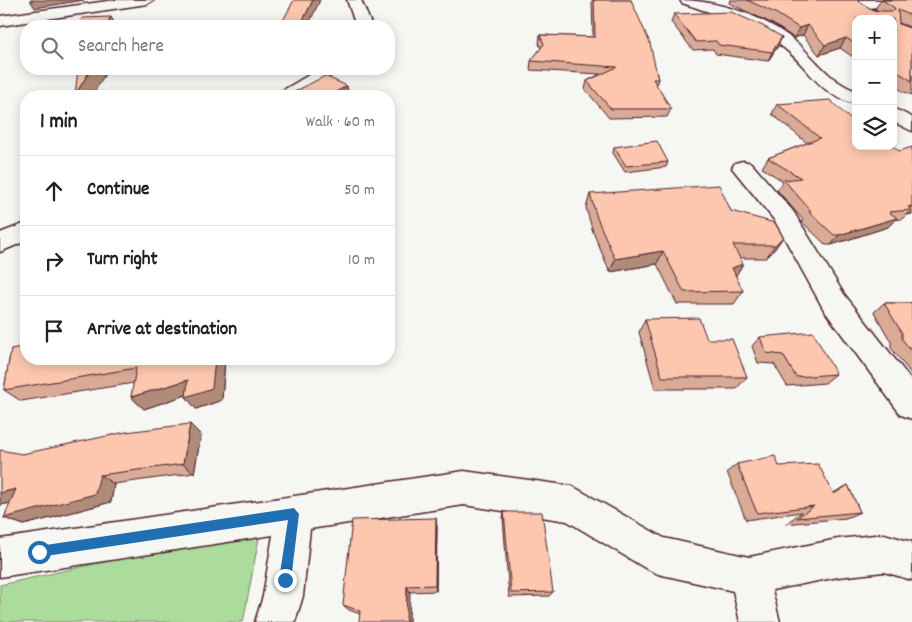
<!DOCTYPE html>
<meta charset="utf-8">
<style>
:root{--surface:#fff;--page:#f6f6f6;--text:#222;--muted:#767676;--line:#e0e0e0}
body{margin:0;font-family:Dekko,sans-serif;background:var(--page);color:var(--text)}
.controls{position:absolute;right:15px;top:15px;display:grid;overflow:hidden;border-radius:10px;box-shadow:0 2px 12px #0003}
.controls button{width:45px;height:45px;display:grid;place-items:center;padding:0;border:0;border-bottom:1px solid var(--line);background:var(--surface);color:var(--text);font:25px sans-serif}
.stop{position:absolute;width:15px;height:15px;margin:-11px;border:4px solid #1f6fb2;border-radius:50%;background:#fff}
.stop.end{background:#1f6fb2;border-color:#fff;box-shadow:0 1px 5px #0008}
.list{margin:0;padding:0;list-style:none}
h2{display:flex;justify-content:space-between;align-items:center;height:65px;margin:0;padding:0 20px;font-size:21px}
h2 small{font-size:16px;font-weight:400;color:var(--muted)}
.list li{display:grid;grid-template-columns:32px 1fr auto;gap:15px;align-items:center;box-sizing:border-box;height:70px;padding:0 20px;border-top:1px solid var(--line)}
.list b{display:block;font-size:19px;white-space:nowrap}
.list em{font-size:16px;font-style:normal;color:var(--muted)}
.icon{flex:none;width:28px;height:28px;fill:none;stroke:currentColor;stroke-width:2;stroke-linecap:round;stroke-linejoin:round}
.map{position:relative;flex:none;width:912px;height:622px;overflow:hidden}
.search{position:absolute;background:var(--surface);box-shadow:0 2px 12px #0003;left:20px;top:20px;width:375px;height:55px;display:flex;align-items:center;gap:12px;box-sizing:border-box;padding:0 18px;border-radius:20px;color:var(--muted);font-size:19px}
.panel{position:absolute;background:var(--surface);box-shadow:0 2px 12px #0003;left:20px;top:90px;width:375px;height:275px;border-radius:20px}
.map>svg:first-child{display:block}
.green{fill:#abdc9c;stroke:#7a7e64}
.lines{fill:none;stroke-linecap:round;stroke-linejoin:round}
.minor-casing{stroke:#4a1f2b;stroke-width:3}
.minor{fill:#f6f6f2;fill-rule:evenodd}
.wall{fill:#d9ab96;stroke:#4a1f2b}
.shaded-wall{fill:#b08b7a;stroke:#4a1f2b}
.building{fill:#fcc7ae;stroke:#4a1f2b}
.route{fill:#1f6fb2}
</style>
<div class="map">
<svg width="912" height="622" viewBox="0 0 912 622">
<rect width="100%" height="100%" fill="#f6f6f2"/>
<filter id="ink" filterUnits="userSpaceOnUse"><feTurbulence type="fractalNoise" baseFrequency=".02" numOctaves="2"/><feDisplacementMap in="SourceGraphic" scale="10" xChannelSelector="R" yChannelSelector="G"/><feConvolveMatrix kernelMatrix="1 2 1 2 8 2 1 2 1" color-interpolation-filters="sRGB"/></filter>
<g filter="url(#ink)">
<!-- green -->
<path class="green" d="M261,527L243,622H0V585Z"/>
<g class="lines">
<!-- minor casing -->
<g class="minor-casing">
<path id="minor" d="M115,0H154L147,4L0,26V16Z
M347,0H361L372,26H356Z
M680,0C718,0 768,17 797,43C819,62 828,80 856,91V104C817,94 812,70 784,48C754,25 717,15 682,3Z
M858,0H902L895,4L870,8L888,19H868L846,5L849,2Z
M319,69H340L300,96H278L280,92Z
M893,108L912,117V131L893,122Z
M743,161L751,163L793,211L844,294L912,381V419L901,415L824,310L775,221L732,168L735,163Z
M26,223V241L0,252V233Z
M464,471L572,486L664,538L749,557L838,539L884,534L912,542V580L884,572L838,577L772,590L780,622H740L733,591L658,574L645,568L567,521L464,505L310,529L303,596L295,622H255L263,596L273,535L0,577V539Z"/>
</g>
<!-- minor -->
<use href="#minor" class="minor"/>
</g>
<!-- wall -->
<path class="wall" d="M592,0H631L658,79L656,85L671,109L667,117L609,118L585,89L587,81L600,74L530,70L531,61L541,48L539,44L540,35L593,37Z
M730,0H857L874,11H879L875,9L881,0H912V28L899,23V24L912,29V95L902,91L893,84V19H856V59L840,48L819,55L803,35L794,38L773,24L729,3Z
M674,14L778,46L768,61L716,54L713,49L693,50L671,22Z
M777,104L853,122L893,146L912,214L906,215L902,219L894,220L888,227L831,245H826L802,222L803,220L777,190L783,181L762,168L768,158L807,143L772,114Z
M614,147L668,162L666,167L625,172L613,153Z
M590,194L731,211L783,237L774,250L766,258H740L735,276L743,291L734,304H677L657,264L610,272L593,232L586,208Z
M884,303H912V375L891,348V342L874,312Z
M645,319L707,339L747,377L736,389H655L639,332Z
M760,337L836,374L825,383L787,386L774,364L758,363L752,346Z
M11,349L225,359L222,400L196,409L186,395L144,409L131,397L134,383L21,401L4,390Z
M201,435L194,473L114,484L111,502L24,525L4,518L10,503L1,505L22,454Z
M737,464L779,466L833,493L848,485L860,512L846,518L785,524L802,512L746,520L727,472Z
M504,512L553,592L549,596L509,597L503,518Z
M437,527L436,591L410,592L360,614L349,610L343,605Z"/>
<!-- shaded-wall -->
<path class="shaded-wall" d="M30,0H85L35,8Z
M313,0H320L308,26H300Z
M111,17L116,26H105Z
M808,25L803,35L794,38L799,28Z
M782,37L778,46L768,61L772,52Z
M846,38L840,48L819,55L825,45Z
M91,69H108L92,96H76L75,95Z
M347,86L349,96H328Z
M912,206V214L906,215L911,210L908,207Z
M897,218L888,227L831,245L839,235Z
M783,237L774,250L766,258L775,245Z
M663,251L657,264L610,272L615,259Z
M743,264L735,277L732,268Z
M215,359H225L222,400L196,409L186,397Z
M188,380L198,391L144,409L131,397Z
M190,424L201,435L194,473L183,464Z
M100,475L114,484L111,502L24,525L4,518Z
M16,489L35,498L1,505H0V493Z
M436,518L437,527L436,591L435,585Z
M407,586L410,592L409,622H406Z"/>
<!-- building -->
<path class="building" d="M294,0H313L300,26H280Z
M594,0H631L650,43L658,79H653L671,109H611L587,81L617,67L531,61L544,44L540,35L595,37Z
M747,0H857L874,11H894L895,8L882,0H912V16L898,10L899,24L912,29V81L893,69V19H856V44L846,38L825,45L808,25L799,28L777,14Z
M731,12L763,26L782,37L772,52L719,45L716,41L696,42L674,14Z
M111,17L105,26H117H75H77L82,18Z
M78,69H91L75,95Z
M325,76L347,86L328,96H305L296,91Z
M295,92L302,96H286Z
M830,100L853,122L856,121V146H893L899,151L912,147V206L908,207L911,210L889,212L897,218L839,235H834L809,212L811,211L784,180L801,178L768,158L820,138L777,104Z
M657,141L668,162L626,166L614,147Z
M719,185L731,211L775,223L783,237L775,245H733L743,264L732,268L743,291L684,292L663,251L615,259L597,218L590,194Z
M884,303H912V352L902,339V333Z
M699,318L707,339H732L747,377H662L645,319Z
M813,332L836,374L796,377L783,355L766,353L760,337Z
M26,346V359H215L212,388L186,397L188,380L131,397L136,368L4,390L11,349Z
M190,424L183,464L100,475L95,494L4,518L16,489L0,493V450L22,454L126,432Z
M775,456L779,466L818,464L834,494L848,485L860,512L797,518L814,506L757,513L737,464Z
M504,512H542L553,592L511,593Z
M436,518L435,585L407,586L406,622H359L360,611L343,605L352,520Z"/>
</g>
<!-- route -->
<path class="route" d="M294,508L299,514L291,580L285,586L279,580L288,520L39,557L34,552L39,546Z"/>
</svg>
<div class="controls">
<button>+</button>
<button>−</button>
<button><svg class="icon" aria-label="layers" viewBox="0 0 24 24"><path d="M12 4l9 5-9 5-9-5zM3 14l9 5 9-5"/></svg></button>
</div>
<div class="stop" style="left:39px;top:552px"></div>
<div class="stop end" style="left:285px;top:580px"></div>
<div class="search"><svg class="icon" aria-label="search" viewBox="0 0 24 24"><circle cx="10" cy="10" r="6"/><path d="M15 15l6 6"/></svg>Search here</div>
<section class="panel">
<h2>1 min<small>Walk · 60 m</small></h2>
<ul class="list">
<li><svg class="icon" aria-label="ahead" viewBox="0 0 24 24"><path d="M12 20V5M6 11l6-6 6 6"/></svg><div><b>Continue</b></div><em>50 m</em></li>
<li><svg class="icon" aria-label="right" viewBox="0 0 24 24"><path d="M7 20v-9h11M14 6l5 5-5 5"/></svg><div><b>Turn right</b></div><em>10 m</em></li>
<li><svg class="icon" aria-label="arrive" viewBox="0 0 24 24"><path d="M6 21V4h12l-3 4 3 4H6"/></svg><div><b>Arrive at destination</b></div></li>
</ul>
</section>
</div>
